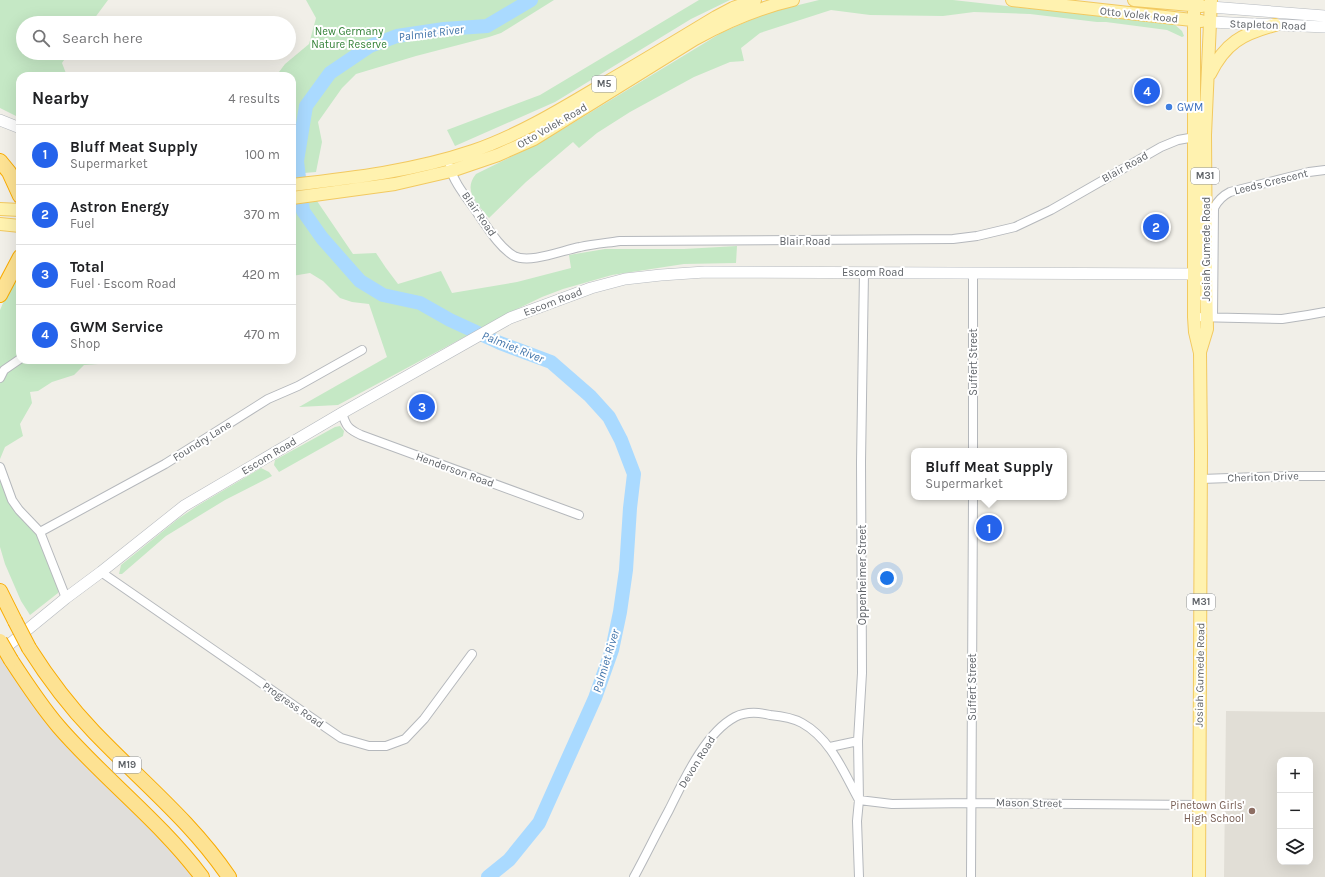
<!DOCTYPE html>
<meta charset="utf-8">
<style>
:root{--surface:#fff;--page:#f2f2f2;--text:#202124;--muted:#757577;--line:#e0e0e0;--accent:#2563eb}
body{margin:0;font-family:Karla,sans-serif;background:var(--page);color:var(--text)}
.controls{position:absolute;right:12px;bottom:12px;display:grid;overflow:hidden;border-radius:8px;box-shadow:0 4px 16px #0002}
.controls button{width:36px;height:36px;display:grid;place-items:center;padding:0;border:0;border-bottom:1px solid var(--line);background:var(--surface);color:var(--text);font:20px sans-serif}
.you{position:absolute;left:887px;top:578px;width:14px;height:14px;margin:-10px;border:3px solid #fff;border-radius:50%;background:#1a73e8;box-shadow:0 0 0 6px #1a73e833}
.badge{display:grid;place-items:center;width:26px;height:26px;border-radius:50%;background:var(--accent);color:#fff;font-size:13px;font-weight:700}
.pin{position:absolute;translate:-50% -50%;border:2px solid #fff;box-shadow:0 1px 4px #0006}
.popup{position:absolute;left:911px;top:448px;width:156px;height:52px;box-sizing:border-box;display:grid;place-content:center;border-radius:8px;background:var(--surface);filter:drop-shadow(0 1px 3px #0005);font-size:13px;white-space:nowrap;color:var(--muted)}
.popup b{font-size:15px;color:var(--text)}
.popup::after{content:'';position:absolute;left:50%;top:100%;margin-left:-8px;border:8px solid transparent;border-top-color:var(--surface)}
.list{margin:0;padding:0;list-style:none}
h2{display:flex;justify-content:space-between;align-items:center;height:52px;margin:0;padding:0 16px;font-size:17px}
h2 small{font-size:13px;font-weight:400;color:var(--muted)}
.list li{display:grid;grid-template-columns:26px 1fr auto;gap:12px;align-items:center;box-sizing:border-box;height:60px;padding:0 16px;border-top:1px solid var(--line)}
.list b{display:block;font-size:15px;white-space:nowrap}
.list p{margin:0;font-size:13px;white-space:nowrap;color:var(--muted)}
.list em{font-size:13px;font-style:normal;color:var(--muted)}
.icon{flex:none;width:22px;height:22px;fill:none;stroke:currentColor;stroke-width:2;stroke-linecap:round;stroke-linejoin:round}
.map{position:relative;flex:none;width:1325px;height:877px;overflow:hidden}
.search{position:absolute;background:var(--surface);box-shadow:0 4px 16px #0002;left:16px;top:16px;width:280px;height:44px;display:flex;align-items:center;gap:10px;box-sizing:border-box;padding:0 14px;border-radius:22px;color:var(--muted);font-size:15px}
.panel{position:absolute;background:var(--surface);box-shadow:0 4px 16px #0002;left:16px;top:72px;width:280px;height:292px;border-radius:12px}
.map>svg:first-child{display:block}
.industrial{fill:#e0deda}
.education{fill:#e1ded6;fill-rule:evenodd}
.green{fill:#c5e8c5}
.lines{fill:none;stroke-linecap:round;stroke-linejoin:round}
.river{stroke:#aadaff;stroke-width:14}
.street-casing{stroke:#b5b8bc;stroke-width:10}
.secondary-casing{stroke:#b6babf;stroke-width:12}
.primary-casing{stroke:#f2c960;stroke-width:14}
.highway-casing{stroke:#f9ab00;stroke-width:16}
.street{stroke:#fff;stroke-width:8}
.secondary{stroke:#fff;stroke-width:11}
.primary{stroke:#fff2af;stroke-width:12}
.highway{stroke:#fde293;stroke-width:14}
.highway-bridge-casing{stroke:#f9ab00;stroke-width:16;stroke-linecap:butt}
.highway-bridge{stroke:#fde293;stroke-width:14}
.shop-dot{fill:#3f7fe0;stroke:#fff;stroke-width:1.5}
.education-dot{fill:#8d6e63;stroke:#fff;stroke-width:1.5}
.labels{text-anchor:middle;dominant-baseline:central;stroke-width:4;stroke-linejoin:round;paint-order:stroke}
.shield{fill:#fff;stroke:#8f9295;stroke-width:1}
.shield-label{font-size:10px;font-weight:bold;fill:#5f6368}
.street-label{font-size:11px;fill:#5f6368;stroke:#fff}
.park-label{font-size:11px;fill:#348238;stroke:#fff}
.shop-label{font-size:11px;fill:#366cbe;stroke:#fff;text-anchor:start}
.education-label{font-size:11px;fill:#785e54;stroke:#fff;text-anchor:end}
.water-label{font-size:12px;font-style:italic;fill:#4174aa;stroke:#fff}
</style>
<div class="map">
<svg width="1325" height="877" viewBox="0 0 1325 877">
<rect width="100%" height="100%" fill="#f1efe8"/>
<!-- industrial -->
<path class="industrial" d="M0,652L33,696L201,877H0Z"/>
<!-- education -->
<path class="education" d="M1226,711L1325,712V877H1224ZM1280,760H1310V862H1280Z"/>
<!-- green -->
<path class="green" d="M0,0H108L91,23H23V53H69L62,63L67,76H20V118L0,108Z
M306,0H554L501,33L489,37L416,56L356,74L342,88L318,122L322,142L316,172L292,174V76H276L285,64L309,44L316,18Z
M699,0H730L691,19L555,102L455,146L447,130L540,95Z
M819,0H953L1126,19L1164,21L1174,24L1182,31L1184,36L1182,37L1167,30L1106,22H1097L1030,14L974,12L943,16L870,15L831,10L760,33L741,48L744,61L730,62L694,77L630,112L597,133L579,148L573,142L526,182L489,218C478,204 462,191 476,174L531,147L563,129L721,33L766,13Z
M317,201L353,254L376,253L386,268L398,284L441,271L452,293L517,282L571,268L569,255L605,249H684L737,246L736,263L684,264L612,275L563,289L542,297L513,311L338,405L299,407L387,357L369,304L352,302L340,298L323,281L310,273L292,276V204Z
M20,270V360H106L98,364L84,365L74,375L52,382L38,391L30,392L32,403L20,424L23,436L5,447L0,459V310L6,296Z
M340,426L344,431L343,436L279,472L274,465L275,460L335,427Z
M0,467L12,500L34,525L58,589V593L30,615L21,601L5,564L0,547Z
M261,468L269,472L272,476L225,500L166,536L122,574H119L121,565L178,519L197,506Z"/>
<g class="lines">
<!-- river -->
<path class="river" d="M488,877L509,860L539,823L595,698L612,650L620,612L626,570L630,508L634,474L621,440L609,417L590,396L551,362L500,343L450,320L420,303L383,295L360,281L322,238L303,211L297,161L306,106L330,73L370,46L397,36L444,29L487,26L531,0"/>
<!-- street casing -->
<g class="street-casing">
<path id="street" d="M450,167C454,184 469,200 478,214C488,228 499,247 514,256C530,264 563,250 580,247C593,244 606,243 620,241L953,239L977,236L1015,227L1051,210L1161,147L1178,140L1195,137
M1194,317L1282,319L1308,315L1325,312
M1213,317L1214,208C1218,200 1222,196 1230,192L1309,172L1325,170
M0,378L4,370L20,359
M342,413C346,426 348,429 361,435L579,515
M973,451V273
M0,467L12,500L19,510L40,532L66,598
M1201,479L1290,476H1325
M40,532L165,464L268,399L298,386L362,350
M101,572L341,738L369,746H386L405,739L424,719L472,654
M830,747L858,741
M634,877C646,855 657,832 669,810C684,780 705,733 735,717C747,711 758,712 770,715C781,716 793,718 802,723C831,739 844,773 859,800L892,804L972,803L1199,805
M859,877L857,821L859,800L858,741L862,673L861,462L864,272
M971,877L973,497"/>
</g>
<!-- secondary casing -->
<g class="secondary-casing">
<path id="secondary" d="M1211,7L1325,16
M1210,22L1325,27
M0,120L20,128
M0,652L66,598L101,572L184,506L342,413L510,318L591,288L625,279L661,275L705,272L1203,274"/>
</g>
<!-- primary casing -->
<g class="primary-casing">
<path id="primary" d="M1012,0L1201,21
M1134,0L1202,6
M1194,0V317L1195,332L1200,353L1201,452L1199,877
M1210,74C1225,43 1242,34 1275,25
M292,185C353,178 414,171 473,151C519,135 560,110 602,85C640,63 678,40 716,17L733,8L755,0
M292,198L395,184L451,171L498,155L534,139L695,39C726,22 758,8 793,0
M0,209L20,210
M0,224L20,226
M1200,352L1207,329L1206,274L1205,135L1211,0"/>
</g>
<!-- highway casing -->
<g class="highway-casing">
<path id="highway" d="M0,161L9,172L20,196
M0,295L20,257
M0,591L15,621
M29,648C48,678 70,707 94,732C140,780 192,822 229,877
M11,660C26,683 41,706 59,727C104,779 160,821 202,877"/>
</g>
<!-- street -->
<use href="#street" class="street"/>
<!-- secondary -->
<use href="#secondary" class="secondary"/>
<!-- primary -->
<use href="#primary" class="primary"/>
<!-- highway -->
<use href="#highway" class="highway"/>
<!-- highway-bridge casing -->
<g class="highway-bridge-casing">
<path id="highway-bridge" d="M15,621L29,648
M0,641L11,660"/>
</g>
<!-- highway-bridge -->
<use href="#highway-bridge" class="highway-bridge"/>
</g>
<!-- markers -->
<circle class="shop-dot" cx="1169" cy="107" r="4"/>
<circle class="education-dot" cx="1252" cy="811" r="4"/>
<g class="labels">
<!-- shield labels -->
<g class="shield">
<rect x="592" y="76" width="24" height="16" rx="3"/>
<rect x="1191" y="168" width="28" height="16" rx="3"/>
<rect x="1187" y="594" width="28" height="16" rx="3"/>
<rect x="113" y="757" width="28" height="16" rx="3"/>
</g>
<g class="shield-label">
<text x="604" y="84">M5</text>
<text x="1205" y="176">M31</text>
<text x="1201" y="602">M31</text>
<text x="127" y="765">M19</text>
</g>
<!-- street labels -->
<g class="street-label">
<text transform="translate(1139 15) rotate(6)">Otto Volek Road</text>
<text transform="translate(1268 25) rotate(2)">Stapleton Road</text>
<text transform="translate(552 126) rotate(-30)">Otto Volek Road</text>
<text transform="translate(1125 167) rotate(-29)">Blair Road</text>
<text transform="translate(1271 182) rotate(-14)">Leeds Crescent</text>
<text transform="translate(479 214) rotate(55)">Blair Road</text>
<text x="805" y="241">Blair Road</text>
<text transform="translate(1206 249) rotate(-90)">Josiah Gumede Road</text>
<text x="873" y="272">Escom Road</text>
<text transform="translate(553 302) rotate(-21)">Escom Road</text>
<text transform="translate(973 362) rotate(-90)">Suffert Street</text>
<text transform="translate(202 441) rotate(-32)">Foundry Lane</text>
<text transform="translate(269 456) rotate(-31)">Escom Road</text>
<text transform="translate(455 470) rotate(20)">Henderson Road</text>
<text transform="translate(1263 477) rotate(-2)">Cheriton Drive</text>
<text transform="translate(862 575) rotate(-90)">Oppenheimer Street</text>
<text transform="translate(1200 675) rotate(-89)">Josiah Gumede Road</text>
<text transform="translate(972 687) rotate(-90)">Suffert Street</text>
<text transform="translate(293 705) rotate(35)">Progress Road</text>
<text transform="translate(697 762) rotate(-58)">Devon Road</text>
<text transform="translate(1029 803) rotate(1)">Mason Street</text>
</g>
<!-- park labels -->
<g class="park-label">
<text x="349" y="31">New Germany<tspan x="349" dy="13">Nature Reserve</tspan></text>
</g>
<!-- shop labels -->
<g class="shop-label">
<text x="1177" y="107">GWM</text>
</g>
<!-- education labels -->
<g class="education-label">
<text x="1244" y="805">Pinetown Girls'<tspan x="1244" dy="13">High School</tspan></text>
</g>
<!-- water labels -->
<g class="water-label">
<text transform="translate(431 33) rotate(-7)">Palmiet River</text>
<text transform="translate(513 347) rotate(22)">Palmiet River</text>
<text transform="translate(606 661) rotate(-73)">Palmiet River</text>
</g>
</g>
</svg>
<div class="controls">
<button>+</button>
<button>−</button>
<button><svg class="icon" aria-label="layers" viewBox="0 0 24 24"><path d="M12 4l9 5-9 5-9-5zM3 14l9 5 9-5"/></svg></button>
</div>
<div class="you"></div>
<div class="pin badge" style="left:989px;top:528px">1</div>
<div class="popup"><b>Bluff Meat Supply</b>Supermarket</div>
<div class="pin badge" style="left:1156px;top:227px">2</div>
<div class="pin badge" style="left:422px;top:407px">3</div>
<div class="pin badge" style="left:1147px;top:91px">4</div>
<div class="search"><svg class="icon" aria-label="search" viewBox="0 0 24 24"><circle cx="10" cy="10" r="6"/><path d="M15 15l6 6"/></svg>Search here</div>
<section class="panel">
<h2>Nearby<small>4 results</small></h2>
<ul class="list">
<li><span class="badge">1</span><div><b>Bluff Meat Supply</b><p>Supermarket</p></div><em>100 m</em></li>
<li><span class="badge">2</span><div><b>Astron Energy</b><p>Fuel</p></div><em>370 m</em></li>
<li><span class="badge">3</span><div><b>Total</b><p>Fuel · Escom Road</p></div><em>420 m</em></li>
<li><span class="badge">4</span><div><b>GWM Service</b><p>Shop</p></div><em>470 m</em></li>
</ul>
</section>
</div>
